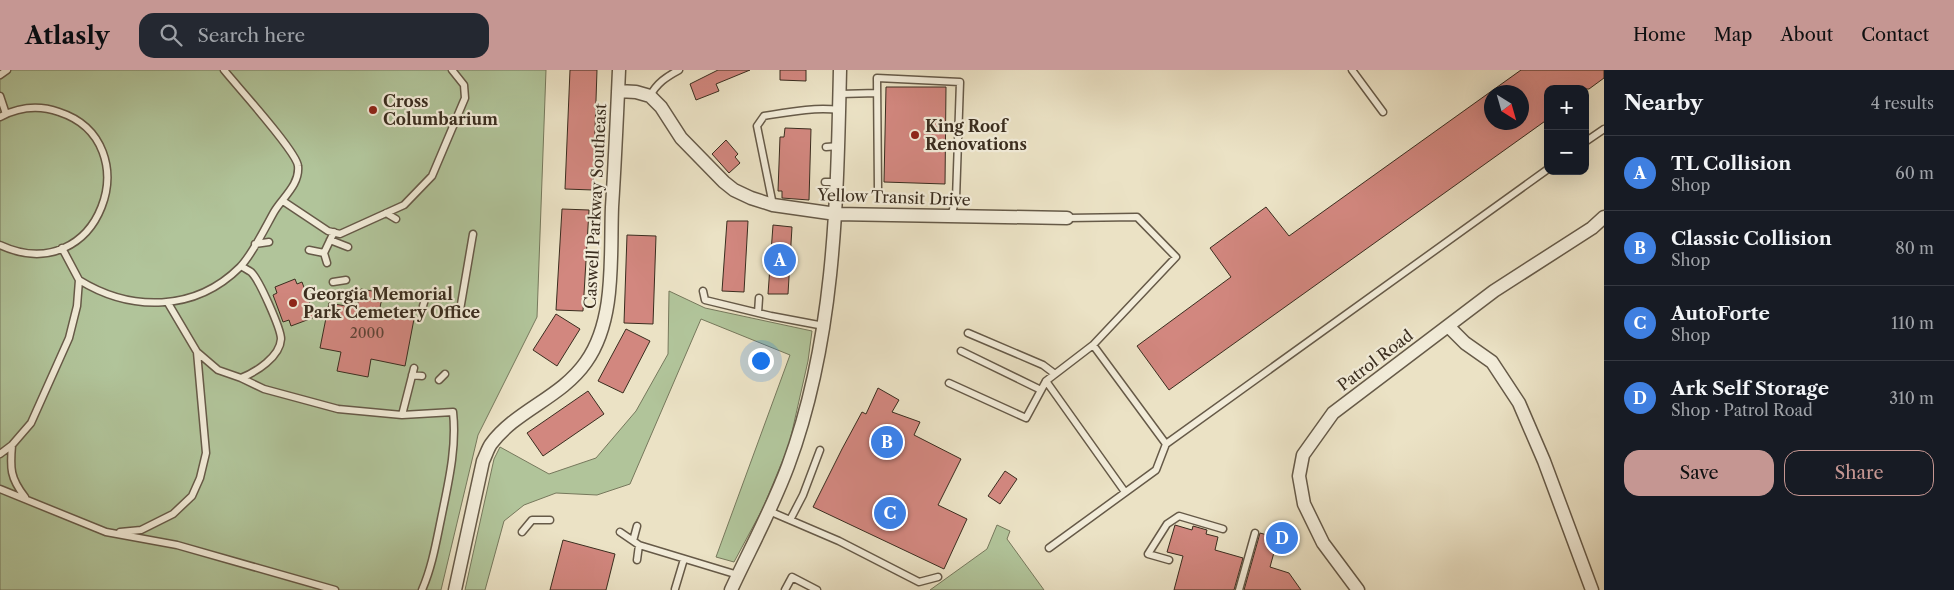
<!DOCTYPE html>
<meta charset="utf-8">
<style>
:root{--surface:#171b24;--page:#242831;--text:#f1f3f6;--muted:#9ea1a6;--line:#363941;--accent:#c59692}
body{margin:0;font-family:"Libre Caslon Text",serif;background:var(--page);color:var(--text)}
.controls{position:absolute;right:15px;top:15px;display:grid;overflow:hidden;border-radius:10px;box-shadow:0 5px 20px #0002}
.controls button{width:45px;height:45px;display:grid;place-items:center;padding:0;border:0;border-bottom:1px solid var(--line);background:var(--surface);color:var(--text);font:25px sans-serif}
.compass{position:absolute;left:1484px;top:15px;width:45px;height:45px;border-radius:50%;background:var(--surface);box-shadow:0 5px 20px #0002;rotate:143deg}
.you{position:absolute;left:760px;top:290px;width:18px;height:18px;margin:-12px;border:4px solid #fff;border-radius:50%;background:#1a73e8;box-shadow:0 0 0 8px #1a73e833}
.badge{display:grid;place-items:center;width:32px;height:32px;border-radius:50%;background:var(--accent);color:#fff;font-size:16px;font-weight:700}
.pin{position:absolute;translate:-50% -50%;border:2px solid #fff;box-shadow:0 1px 5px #0006}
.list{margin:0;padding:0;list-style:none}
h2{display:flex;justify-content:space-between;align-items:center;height:65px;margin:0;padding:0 20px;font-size:21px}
h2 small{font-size:16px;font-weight:400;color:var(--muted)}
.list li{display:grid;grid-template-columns:32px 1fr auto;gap:15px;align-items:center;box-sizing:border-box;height:75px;padding:0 20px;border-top:1px solid var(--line)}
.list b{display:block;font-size:19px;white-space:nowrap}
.list p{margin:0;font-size:16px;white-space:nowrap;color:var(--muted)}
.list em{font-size:16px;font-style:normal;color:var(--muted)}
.actions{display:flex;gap:10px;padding:15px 20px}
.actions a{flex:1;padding:11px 0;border:1px solid var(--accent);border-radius:15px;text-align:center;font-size:18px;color:var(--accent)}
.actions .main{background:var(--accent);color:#111}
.icon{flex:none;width:28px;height:28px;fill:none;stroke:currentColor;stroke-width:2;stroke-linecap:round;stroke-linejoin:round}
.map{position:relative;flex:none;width:1604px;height:520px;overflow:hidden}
header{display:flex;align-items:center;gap:30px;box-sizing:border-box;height:70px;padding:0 25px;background:var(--accent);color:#111}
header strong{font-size:24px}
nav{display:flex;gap:28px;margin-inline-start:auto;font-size:18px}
.search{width:350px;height:45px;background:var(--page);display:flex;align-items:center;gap:12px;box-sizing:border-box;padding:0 18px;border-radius:15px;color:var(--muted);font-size:19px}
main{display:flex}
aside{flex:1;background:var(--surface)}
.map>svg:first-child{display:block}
.green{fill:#b1c49a;stroke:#76785c}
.building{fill:#d2877f;stroke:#3a2d1f;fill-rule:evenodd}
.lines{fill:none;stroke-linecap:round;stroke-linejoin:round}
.lane-casing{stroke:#665a48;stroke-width:9}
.street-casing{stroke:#665a48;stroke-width:15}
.lane{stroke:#f2ecd9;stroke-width:6}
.street{stroke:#f2ecd9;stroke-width:12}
.poi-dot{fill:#8f2418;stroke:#f2ecd9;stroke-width:2}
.labels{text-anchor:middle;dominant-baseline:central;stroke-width:4.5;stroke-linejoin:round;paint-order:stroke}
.number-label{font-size:14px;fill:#604437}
.poi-label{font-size:16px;font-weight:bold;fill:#3a2d1f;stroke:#f2ecd9;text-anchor:start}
.street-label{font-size:16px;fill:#3a2d1f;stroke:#f2ecd9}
</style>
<header>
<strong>Atlasly</strong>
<div class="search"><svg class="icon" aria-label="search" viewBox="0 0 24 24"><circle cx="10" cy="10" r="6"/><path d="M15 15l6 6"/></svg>Search here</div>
<nav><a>Home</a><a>Map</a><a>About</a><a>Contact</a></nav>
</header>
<main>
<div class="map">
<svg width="1604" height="520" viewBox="0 0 1604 520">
<rect width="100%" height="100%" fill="#ebe2c5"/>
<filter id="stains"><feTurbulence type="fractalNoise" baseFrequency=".004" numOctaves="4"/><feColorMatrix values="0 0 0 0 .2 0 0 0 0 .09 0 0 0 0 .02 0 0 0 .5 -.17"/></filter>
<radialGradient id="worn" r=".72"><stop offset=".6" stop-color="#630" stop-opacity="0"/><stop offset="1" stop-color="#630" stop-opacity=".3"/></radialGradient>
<!-- green -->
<path class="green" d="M0,0H546L537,247L478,365L441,520H0Z
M669,221L705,238L812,261L808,291L789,375L763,438L734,492L716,487L790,285L701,249L630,414L597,425L556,423L524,435L504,451L485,520H465L494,389L500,377L549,404L596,388L636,341L668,284Z
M997,455L1010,461L1007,469L1044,520H930L987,479Z"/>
<!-- building -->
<path class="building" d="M570,0H597L593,120L565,119Z
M718,0H750L716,14L719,21L696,30L690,14Z
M780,0H806V11L780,10Z
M1521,0H1604V8L1589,19H1548V49L1169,320L1137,276L1231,207L1210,178L1266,137L1289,166ZM1492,22H1522V52H1492Z
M886,17H946L945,114L884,112Z
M785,58L811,59L809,130L782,128V121H778L780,67H784Z
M726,70L738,84L735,87L740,93L729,103L712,84Z
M562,139L589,140L583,241L556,240Z
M727,151H748L744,222L722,221Z
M773,155L792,157L788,224H768Z
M627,165L656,166L653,254L624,253Z
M295,209L297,214L302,212L315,247L291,256L289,250L283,252L273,225L277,223L275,217Z
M361,219L383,223L379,242L414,249L405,296L371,289L368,307L337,301L341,282L320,278L329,233L357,238Z
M556,244L580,259L557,296L533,280Z
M626,259L650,271L623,323L598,311Z
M878,318L899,330L892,342L920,352L914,365L961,389L938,435L967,449L944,499L813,437L842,379L862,342L866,344Z
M588,321L604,344L543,386L527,363Z
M1005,401L1017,409L1000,434L988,426Z
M1175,455L1192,460L1193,456L1207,460L1206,464L1218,467L1215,480L1243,488L1234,520H1174L1183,486L1167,482Z
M1260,463L1278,468L1270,497L1289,503L1301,520H1244Z
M563,470L615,484L606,520H550Z"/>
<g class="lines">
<!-- lane casing -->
<g class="lane-casing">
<path id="lane" d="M1352,0L1383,42
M0,5L7,0
M840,24L877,23
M0,26L6,44
M650,26C657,13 666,7 679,0
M0,47C19,37 39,35 59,42C151,72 100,221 0,175
M1585,72L1604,59
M826,77L839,76
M825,112H838
M878,120L877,8L960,12L956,129L951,146
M283,131L328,161L340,164L404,135L432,106L465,28L464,15L452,0
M773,135L757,56L764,46C789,42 814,37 839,40
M386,143L396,149
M1067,148L1137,147L1176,187L1093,275
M330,170L348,177
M255,174L269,172
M309,180L324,183L327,193
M324,183L334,162
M241,196C244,198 248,200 251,202C259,209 281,259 281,269C280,287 256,302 241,308
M79,210C131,242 195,242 240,197C252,185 265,158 274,142C282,128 300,115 298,96C297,82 236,15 224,0
M333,212L346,210
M703,221L705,230L771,246L824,256
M423,236L426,226
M460,240L473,164
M758,243L759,228
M968,263L1043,295L1055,304
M961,281L1041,320
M197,282L218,300L241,308L264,319L338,339L402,345L453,342C457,378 448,414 441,449C436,473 432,497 422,520
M412,305L422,306
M439,310L445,304
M949,313L1026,348L1046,311
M402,345L414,298
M12,375C10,398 10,408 25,427
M0,384L12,375L31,353L69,268L77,236L79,210L62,178
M0,419L106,462L177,475L335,520
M1125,422L1046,311L1093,275L1166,374L1548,99
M769,441L839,471L919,512L938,507
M790,450L803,425L820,380
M120,462L141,460L173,444L192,426L200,408L206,383L197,282L168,233
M522,462L532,450H550
M620,462L639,475L738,505
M633,471L637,456
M1049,478L1156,400L1166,374
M637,490L639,475
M1169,490L1148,484L1167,454L1179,446L1223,459
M675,519L684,489
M785,520L792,507L817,520
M1239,520L1255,463"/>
</g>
<!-- street casing -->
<g class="street-casing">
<path id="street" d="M618,21L636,22L650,26L661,37L681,68L724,112L734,120L751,128L773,135L836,144L1067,148
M1448,256L1465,273L1492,292L1519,333L1544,391L1592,520
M455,520L483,391C486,385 488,378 491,374C516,340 561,328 586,292C616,250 610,187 612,137C615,91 617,46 619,0
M731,520C750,479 772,439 788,396C835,269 837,133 840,0
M1358,520L1323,473L1304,434L1299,406L1303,385L1333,343L1494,221L1592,158L1604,147"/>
</g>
<!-- lane -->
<use href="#lane" class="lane"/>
<!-- street -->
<use href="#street" class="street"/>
</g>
<!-- markers -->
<g class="poi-dot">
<circle cx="373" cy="40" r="5"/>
<circle cx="915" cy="65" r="5"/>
<circle cx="293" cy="233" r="5"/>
</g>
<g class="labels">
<!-- number labels -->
<g class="number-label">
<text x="367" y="263">2000</text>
</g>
<!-- poi labels -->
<g class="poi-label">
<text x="383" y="31">Cross<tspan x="383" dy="18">Columbarium</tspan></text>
<text x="925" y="56">King Roof<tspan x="925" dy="18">Renovations</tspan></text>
<text x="303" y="224">Georgia Memorial<tspan x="303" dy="18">Park Cemetery Office</tspan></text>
</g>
<!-- street labels -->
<g class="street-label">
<text transform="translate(894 127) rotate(2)">Yellow Transit Drive</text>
<text transform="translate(595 136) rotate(-87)">Caswell Parkway Southeast</text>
<text transform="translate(1375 290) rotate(-37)">Patrol Road</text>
</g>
</g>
<rect width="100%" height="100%" filter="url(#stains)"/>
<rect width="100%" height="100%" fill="url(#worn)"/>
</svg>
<div class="controls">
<button>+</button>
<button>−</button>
</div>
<svg class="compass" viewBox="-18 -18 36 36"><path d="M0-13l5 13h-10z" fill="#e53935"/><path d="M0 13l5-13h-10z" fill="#9ea1a6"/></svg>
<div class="you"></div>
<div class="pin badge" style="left:780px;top:190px;background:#3f7fe0">A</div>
<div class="pin badge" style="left:887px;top:372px;background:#3f7fe0">B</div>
<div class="pin badge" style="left:890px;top:443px;background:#3f7fe0">C</div>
<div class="pin badge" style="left:1282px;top:468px;background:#3f7fe0">D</div>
</div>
<aside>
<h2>Nearby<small>4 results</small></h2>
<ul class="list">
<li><span class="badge" style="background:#3f7fe0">A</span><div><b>TL Collision</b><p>Shop</p></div><em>60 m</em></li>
<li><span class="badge" style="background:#3f7fe0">B</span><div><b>Classic Collision</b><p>Shop</p></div><em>80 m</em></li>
<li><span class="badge" style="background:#3f7fe0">C</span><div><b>AutoForte</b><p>Shop</p></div><em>110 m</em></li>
<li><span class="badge" style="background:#3f7fe0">D</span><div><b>Ark Self Storage</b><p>Shop · Patrol Road</p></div><em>310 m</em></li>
</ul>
<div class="actions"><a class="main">Save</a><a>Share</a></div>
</aside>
</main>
